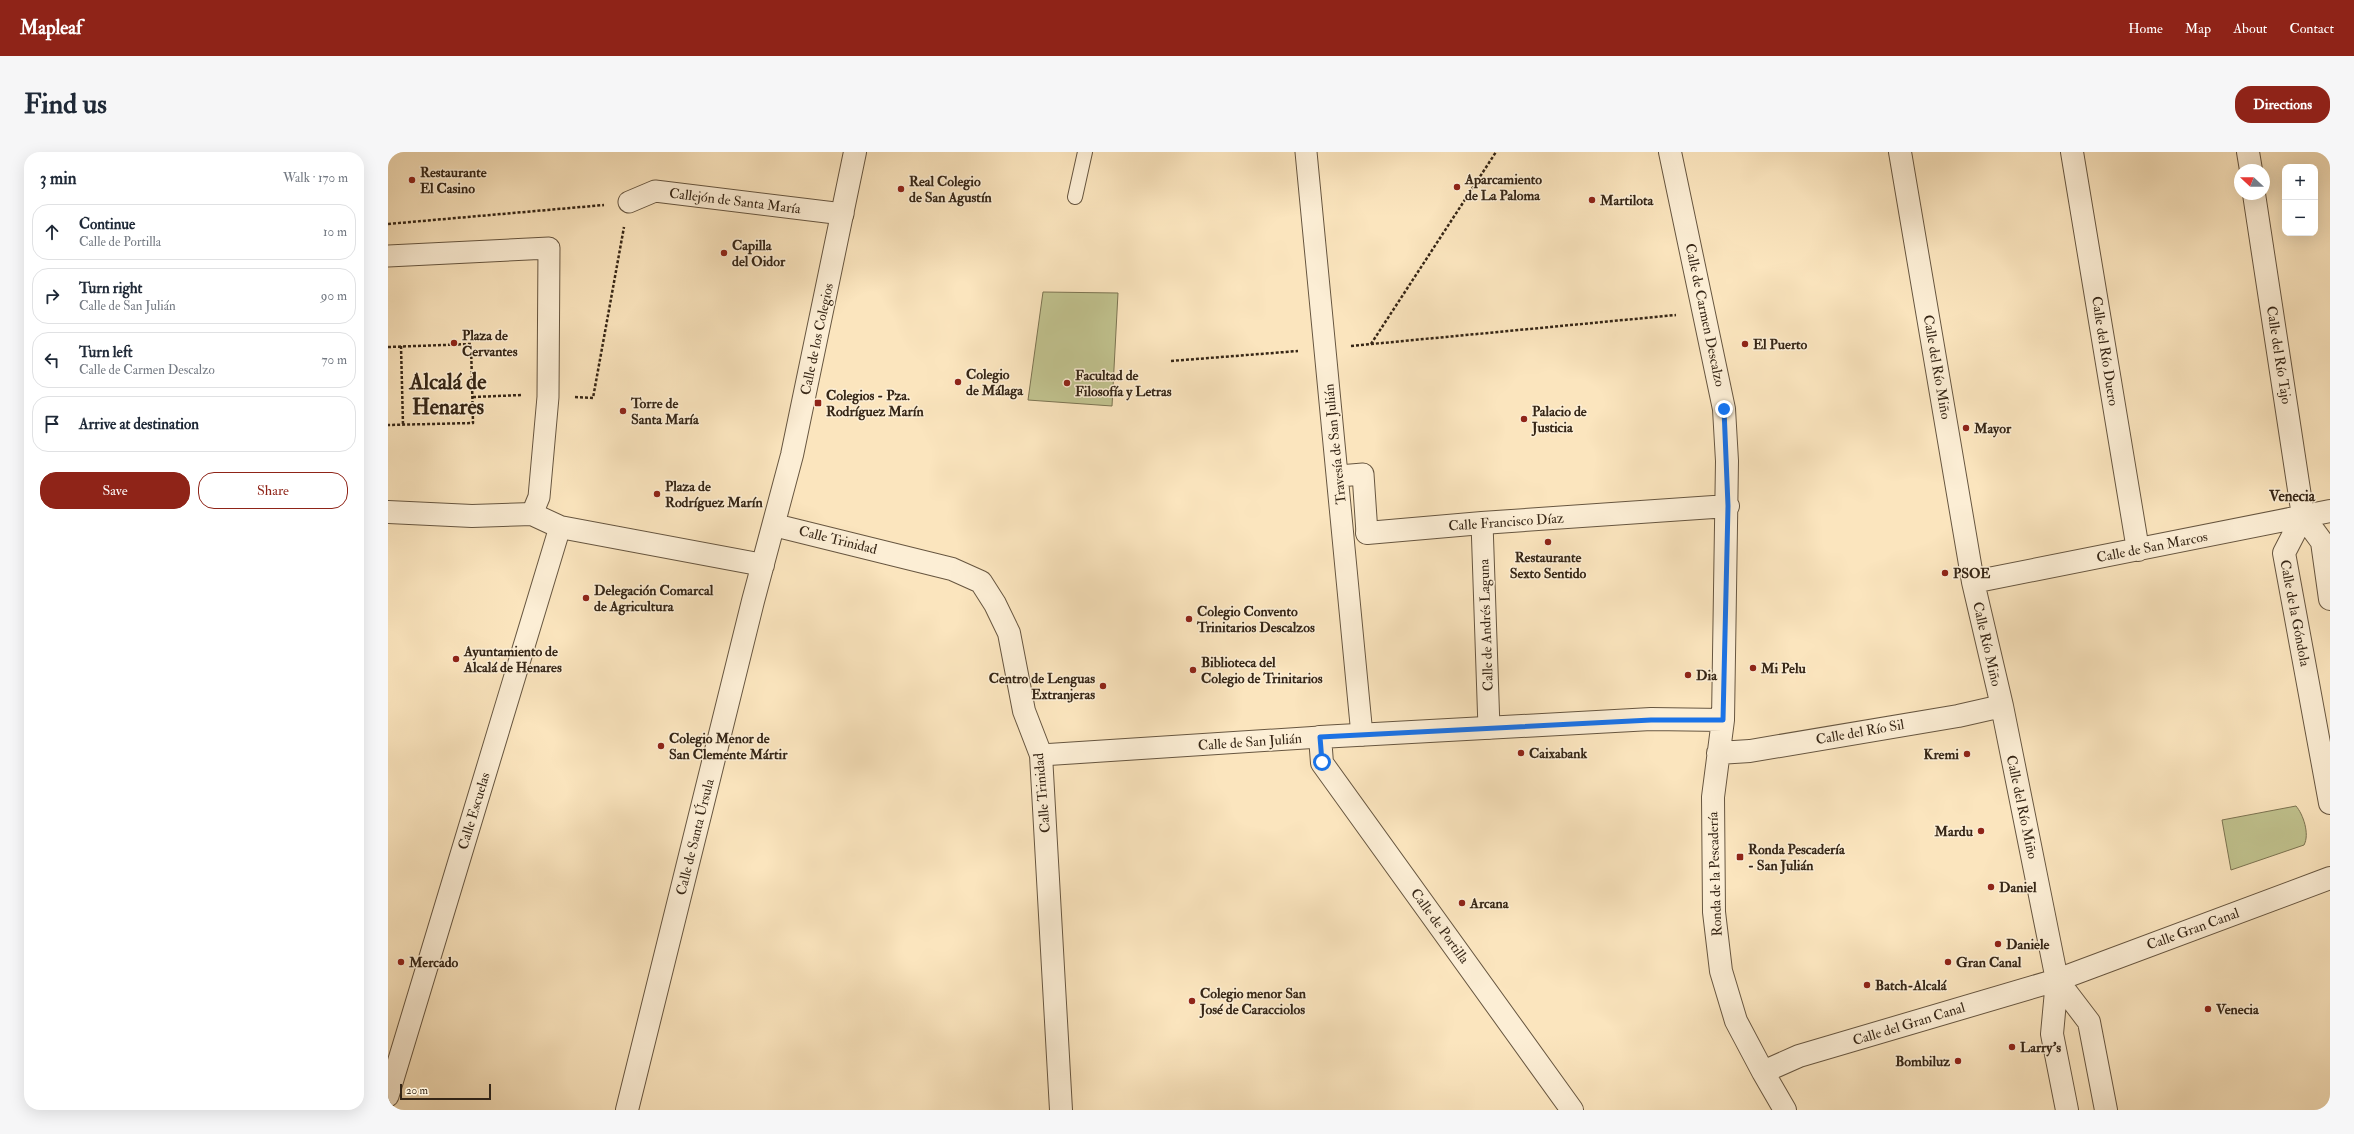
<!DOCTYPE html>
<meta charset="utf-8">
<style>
:root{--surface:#fff;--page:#f6f6f7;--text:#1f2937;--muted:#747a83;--line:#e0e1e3;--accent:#8f2418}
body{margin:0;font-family:"IM FELL Double Pica",serif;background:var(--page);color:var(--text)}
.controls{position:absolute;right:12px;top:12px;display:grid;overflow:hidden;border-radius:8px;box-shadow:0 4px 16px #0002}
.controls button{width:36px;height:36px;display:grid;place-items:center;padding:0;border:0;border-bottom:1px solid var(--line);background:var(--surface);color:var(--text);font:20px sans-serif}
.compass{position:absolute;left:1846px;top:12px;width:36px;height:36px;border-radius:50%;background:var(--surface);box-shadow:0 4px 16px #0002;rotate:292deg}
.scale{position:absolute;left:12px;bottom:10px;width:91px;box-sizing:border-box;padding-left:4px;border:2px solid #362616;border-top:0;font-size:11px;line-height:14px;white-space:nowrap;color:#362616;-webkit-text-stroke:3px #fceed5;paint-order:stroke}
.stop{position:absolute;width:12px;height:12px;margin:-9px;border:3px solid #1a73e8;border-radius:50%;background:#fff}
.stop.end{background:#1a73e8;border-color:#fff;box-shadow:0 1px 4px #0008}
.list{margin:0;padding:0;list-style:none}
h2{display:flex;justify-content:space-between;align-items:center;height:52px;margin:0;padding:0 16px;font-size:17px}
h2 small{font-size:13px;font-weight:400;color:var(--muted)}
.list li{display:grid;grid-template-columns:26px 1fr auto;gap:12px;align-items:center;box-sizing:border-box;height:56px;margin:0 8px 8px;padding:0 8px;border:1px solid var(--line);border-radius:16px}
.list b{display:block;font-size:15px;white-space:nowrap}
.list p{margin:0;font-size:13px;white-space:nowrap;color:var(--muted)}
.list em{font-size:13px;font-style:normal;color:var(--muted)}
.actions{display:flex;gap:8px;padding:12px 16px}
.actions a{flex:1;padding:9px 0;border:1px solid var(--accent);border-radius:16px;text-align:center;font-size:14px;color:var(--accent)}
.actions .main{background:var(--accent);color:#fff}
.icon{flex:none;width:22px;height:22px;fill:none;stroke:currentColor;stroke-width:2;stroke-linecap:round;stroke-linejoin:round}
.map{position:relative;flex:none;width:1942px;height:958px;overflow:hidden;border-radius:16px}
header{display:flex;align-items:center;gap:24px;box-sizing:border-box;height:56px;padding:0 20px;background:var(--accent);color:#fff}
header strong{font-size:19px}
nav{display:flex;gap:22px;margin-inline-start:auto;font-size:14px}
.intro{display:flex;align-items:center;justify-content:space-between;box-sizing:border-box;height:96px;padding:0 24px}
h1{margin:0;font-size:28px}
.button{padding:10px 18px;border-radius:16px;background:var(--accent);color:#fff;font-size:14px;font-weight:700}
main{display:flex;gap:24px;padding:0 24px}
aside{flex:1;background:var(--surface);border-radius:16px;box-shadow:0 4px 16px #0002}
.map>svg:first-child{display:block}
.green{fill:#c1c38f;stroke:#7c7452}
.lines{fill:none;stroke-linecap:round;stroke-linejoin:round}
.service-casing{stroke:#675640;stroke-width:16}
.pedestrian-casing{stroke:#675640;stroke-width:23}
.minor-casing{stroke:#675640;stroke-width:24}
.path{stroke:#362616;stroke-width:2.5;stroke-dasharray:3 2;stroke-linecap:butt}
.service{stroke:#fceed5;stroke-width:14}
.pedestrian{stroke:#fceed5;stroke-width:21}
.minor{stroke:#fceed5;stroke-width:22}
.route{stroke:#1a73e8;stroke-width:5}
.poi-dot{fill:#8f2418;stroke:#fceed5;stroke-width:1.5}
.labels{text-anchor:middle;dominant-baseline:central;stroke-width:3;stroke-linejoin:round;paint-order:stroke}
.poi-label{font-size:14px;font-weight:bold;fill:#362616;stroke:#fceed5;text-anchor:start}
.street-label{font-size:14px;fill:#362616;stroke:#fceed5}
.neighbourhood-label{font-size:15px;font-weight:bold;fill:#362616;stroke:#fceed5}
.town-label{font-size:22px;font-weight:bold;fill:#362616;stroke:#fceed5}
</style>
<header>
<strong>Mapleaf</strong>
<nav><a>Home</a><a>Map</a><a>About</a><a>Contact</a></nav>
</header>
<div class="intro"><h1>Find us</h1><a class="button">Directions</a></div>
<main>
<aside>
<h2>3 min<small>Walk · 170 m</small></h2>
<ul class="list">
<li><svg class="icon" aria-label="ahead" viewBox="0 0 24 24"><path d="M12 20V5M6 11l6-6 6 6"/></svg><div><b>Continue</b><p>Calle de Portilla</p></div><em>10 m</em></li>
<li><svg class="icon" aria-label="right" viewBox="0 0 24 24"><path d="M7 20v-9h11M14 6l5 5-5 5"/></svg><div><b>Turn right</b><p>Calle de San Julián</p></div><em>90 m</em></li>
<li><svg class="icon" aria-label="left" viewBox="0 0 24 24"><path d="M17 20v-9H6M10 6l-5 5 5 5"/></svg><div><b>Turn left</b><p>Calle de Carmen Descalzo</p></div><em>70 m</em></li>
<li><svg class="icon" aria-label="arrive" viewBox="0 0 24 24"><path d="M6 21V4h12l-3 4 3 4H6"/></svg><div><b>Arrive at destination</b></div></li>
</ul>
<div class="actions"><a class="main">Save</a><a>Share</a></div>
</aside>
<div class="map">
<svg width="1942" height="958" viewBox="0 0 1942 958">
<rect width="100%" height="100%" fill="#fbe5be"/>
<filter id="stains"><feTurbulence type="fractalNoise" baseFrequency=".005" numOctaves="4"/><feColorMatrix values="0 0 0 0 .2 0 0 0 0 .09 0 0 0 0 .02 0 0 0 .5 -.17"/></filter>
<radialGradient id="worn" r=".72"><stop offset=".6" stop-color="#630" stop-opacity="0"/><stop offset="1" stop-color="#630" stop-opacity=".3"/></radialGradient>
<!-- green -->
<path class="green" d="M655,140L730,141L724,254L640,248Z
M1908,654C1915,662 1922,682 1916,693L1843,718L1834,668Z"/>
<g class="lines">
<!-- service casing -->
<g class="service-casing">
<path id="service" d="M687,45L697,0"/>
</g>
<!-- pedestrian casing -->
<g class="pedestrian-casing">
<path id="pedestrian" d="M918,0L974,583
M241,50L267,39L455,62
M0,104L161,96L160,245L151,345L144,362
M951,324L975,322L979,381
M1094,371L1101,576
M653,603L932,585
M0,944L172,375"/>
</g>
<!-- minor casing -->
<g class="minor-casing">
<path id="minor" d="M1282,0L1336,257L1339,309L1335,568L1325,645L1326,760L1333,819L1348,869L1375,920L1397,958
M1512,0L1585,430L1614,554L1669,828L1664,882L1679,958
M1684,0L1750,398
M1860,0L1863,18
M1866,42L1915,364L1934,390L1942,447
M0,360L84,364L144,362L172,375L375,413
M1915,364L1896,401L1942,651
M386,373L564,417L593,430L607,452L621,481L636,559L653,603L673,958
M979,381L1094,371L1340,354
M1585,430L1942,359
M1330,601L1362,599L1570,564L1614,554
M1669,828L1701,870L1718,958
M1375,920L1411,904L1669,828L1942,726
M239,958L365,449L404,303L467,0
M1184,958L934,611L932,585L1263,567L1335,568"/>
</g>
<!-- path -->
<path class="path" d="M0,72L216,53
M983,192L1108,0
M13,194L15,273
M963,194L1288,163
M0,195L83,192L85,271L0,273
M783,209L910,199
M85,245L134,243
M187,245L205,246L236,75"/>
<!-- service -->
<use href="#service" class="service"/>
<!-- pedestrian -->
<use href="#pedestrian" class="pedestrian"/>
<!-- minor -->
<use href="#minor" class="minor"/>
</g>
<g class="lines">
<!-- route -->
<path class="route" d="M934,610L932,585L1263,568H1335L1340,354L1336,257"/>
</g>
<!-- markers -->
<g class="poi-dot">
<circle cx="24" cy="28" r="4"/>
<circle cx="1069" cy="35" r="4"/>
<circle cx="513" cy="37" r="4"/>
<circle cx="1204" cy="48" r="4"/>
<circle cx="336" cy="101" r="4"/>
<circle cx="66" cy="191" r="4"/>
<circle cx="1357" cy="192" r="4"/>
<circle cx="570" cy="230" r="4"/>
<circle cx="679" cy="231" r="4"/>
<rect x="426" y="247" width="8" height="8" rx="2"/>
<circle cx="235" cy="259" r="4"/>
<circle cx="1136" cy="267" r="4"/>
<circle cx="1578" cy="276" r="4"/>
<circle cx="269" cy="342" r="4"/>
<circle cx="1160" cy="390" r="4"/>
<circle cx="1557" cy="421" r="4"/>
<circle cx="198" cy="446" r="4"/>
<circle cx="801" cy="467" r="4"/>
<circle cx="68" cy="507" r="4"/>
<circle cx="1365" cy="516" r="4"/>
<circle cx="805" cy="518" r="4"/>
<circle cx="1300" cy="523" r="4"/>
<circle cx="715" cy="534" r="4"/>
<circle cx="273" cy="594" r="4"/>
<circle cx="1133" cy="601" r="4"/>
<circle cx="1579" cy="602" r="4"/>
<circle cx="1593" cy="679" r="4"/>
<rect x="1348" y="701" width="8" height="8" rx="2"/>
<circle cx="1603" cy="735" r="4"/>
<circle cx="1074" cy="751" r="4"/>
<circle cx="1610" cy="792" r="4"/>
<circle cx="13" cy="810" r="4"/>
<circle cx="1560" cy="810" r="4"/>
<circle cx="1479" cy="833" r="4"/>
<circle cx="804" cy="849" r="4"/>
<circle cx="1820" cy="857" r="4"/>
<circle cx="1624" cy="895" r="4"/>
<circle cx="1570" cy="909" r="4"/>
</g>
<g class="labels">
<!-- poi labels -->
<g class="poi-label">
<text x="32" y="20">Restaurante<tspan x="32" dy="16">El Casino</tspan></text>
<text x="1077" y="27">Aparcamiento<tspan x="1077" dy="16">de La Paloma</tspan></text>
<text x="521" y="29">Real Colegio<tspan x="521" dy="16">de San Agustín</tspan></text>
<text x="1212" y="48">Martilota</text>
<text x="344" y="93">Capilla<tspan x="344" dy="16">del Oidor</tspan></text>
<text x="74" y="183">Plaza de<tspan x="74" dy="16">Cervantes</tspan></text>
<text x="1365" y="192">El Puerto</text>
<text x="578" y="222">Colegio<tspan x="578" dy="16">de Málaga</tspan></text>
<text x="687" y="223">Facultad de<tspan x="687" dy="16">Filosofía y Letras</tspan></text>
<text x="438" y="243">Colegios - Pza.<tspan x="438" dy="16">Rodríguez Marín</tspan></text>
<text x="243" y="251">Torre de<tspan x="243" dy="16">Santa María</tspan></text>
<text x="1144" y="259">Palacio de<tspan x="1144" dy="16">Justicia</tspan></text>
<text x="1586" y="276">Mayor</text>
<text x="277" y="334">Plaza de<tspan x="277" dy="16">Rodríguez Marín</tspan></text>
<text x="1160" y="405" text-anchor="middle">Restaurante<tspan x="1160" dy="16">Sexto Sentido</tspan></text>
<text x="1565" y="421">PSOE</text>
<text x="206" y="438">Delegación Comarcal<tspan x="206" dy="16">de Agricultura</tspan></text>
<text x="809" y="459">Colegio Convento<tspan x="809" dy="16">Trinitarios Descalzos</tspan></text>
<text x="76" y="499">Ayuntamiento de<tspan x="76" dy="16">Alcalá de Henares</tspan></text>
<text x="813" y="510">Biblioteca del<tspan x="813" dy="16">Colegio de Trinitarios</tspan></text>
<text x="1373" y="516">Mi Pelu</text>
<text x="1308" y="523">Dia</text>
<text x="707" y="526" text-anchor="end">Centro de Lenguas<tspan x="707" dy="16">Extranjeras</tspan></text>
<text x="281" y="586">Colegio Menor de<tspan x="281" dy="16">San Clemente Mártir</tspan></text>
<text x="1141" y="601">Caixabank</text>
<text x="1571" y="602" text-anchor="end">Kremi</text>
<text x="1585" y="679" text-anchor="end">Mardu</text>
<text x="1360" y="697">Ronda Pescadería<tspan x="1360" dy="16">- San Julián</tspan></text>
<text x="1611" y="735">Daniel</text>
<text x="1082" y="751">Arcana</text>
<text x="1618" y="792">Daniele</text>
<text x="21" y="810">Mercado</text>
<text x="1568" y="810">Gran Canal</text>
<text x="1487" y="833">Batch-Alcalá</text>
<text x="812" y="841">Colegio menor San<tspan x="812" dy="16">José de Caracciolos</tspan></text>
<text x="1828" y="857">Venecia</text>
<text x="1632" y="895">Larry's</text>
<text x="1562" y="909" text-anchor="end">Bombiluz</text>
</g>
<!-- street labels -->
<g class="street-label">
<text transform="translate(347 49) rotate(7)">Callejón de Santa María</text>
<text transform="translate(1317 163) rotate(78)">Calle de Carmen Descalzo</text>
<text transform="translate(429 187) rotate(-78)">Calle de los Colegios</text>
<text transform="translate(1717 199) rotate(81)">Calle del Río Duero</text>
<text transform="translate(1891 203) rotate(81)">Calle del Río Tajo</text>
<text transform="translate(1549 215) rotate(80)">Calle del Río Miño</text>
<text transform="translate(947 292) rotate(-96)">Travesía de San Julián</text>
<text transform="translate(1118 370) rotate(-4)">Calle Francisco Díaz</text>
<text transform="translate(450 388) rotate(14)">Calle Trinidad</text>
<text transform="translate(1764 395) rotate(-11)">Calle de San Marcos</text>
<text transform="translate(1907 461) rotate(79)">Calle de la Góndola</text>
<text transform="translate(1098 473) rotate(-92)">Calle de Andrés Laguna</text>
<text transform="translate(1599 492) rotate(77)">Calle Río Miño</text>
<text transform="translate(1472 580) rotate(-10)">Calle del Río Sil</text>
<text transform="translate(862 590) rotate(-4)">Calle de San Julián</text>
<text transform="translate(654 641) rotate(-95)">Calle Trinidad</text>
<text transform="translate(1634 655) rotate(78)">Calle del Río Miño</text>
<text transform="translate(86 659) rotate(-73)">Calle Escuelas</text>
<text transform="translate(307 685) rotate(-76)">Calle de Santa Úrsula</text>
<text transform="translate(1327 722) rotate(-92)">Ronda de la Pescadería</text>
<text transform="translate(1052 774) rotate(54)">Calle de Portilla</text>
<text transform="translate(1805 777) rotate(-20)">Calle Gran Canal</text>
<text transform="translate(1521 872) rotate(-17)">Calle del Gran Canal</text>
</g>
<!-- neighbourhood labels -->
<g class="neighbourhood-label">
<text x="1904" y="344">Venecia</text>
</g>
<!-- town labels -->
<g class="town-label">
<text x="60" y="230">Alcalá de<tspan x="60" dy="25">Henares</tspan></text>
</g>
</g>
<rect width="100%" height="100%" filter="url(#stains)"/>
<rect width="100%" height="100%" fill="url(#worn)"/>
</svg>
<div class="controls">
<button>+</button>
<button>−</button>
</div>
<svg class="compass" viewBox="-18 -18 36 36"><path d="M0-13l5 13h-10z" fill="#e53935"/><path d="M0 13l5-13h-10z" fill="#747a83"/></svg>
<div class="scale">20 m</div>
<div class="stop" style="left:934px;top:610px"></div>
<div class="stop end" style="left:1336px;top:257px"></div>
</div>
</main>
